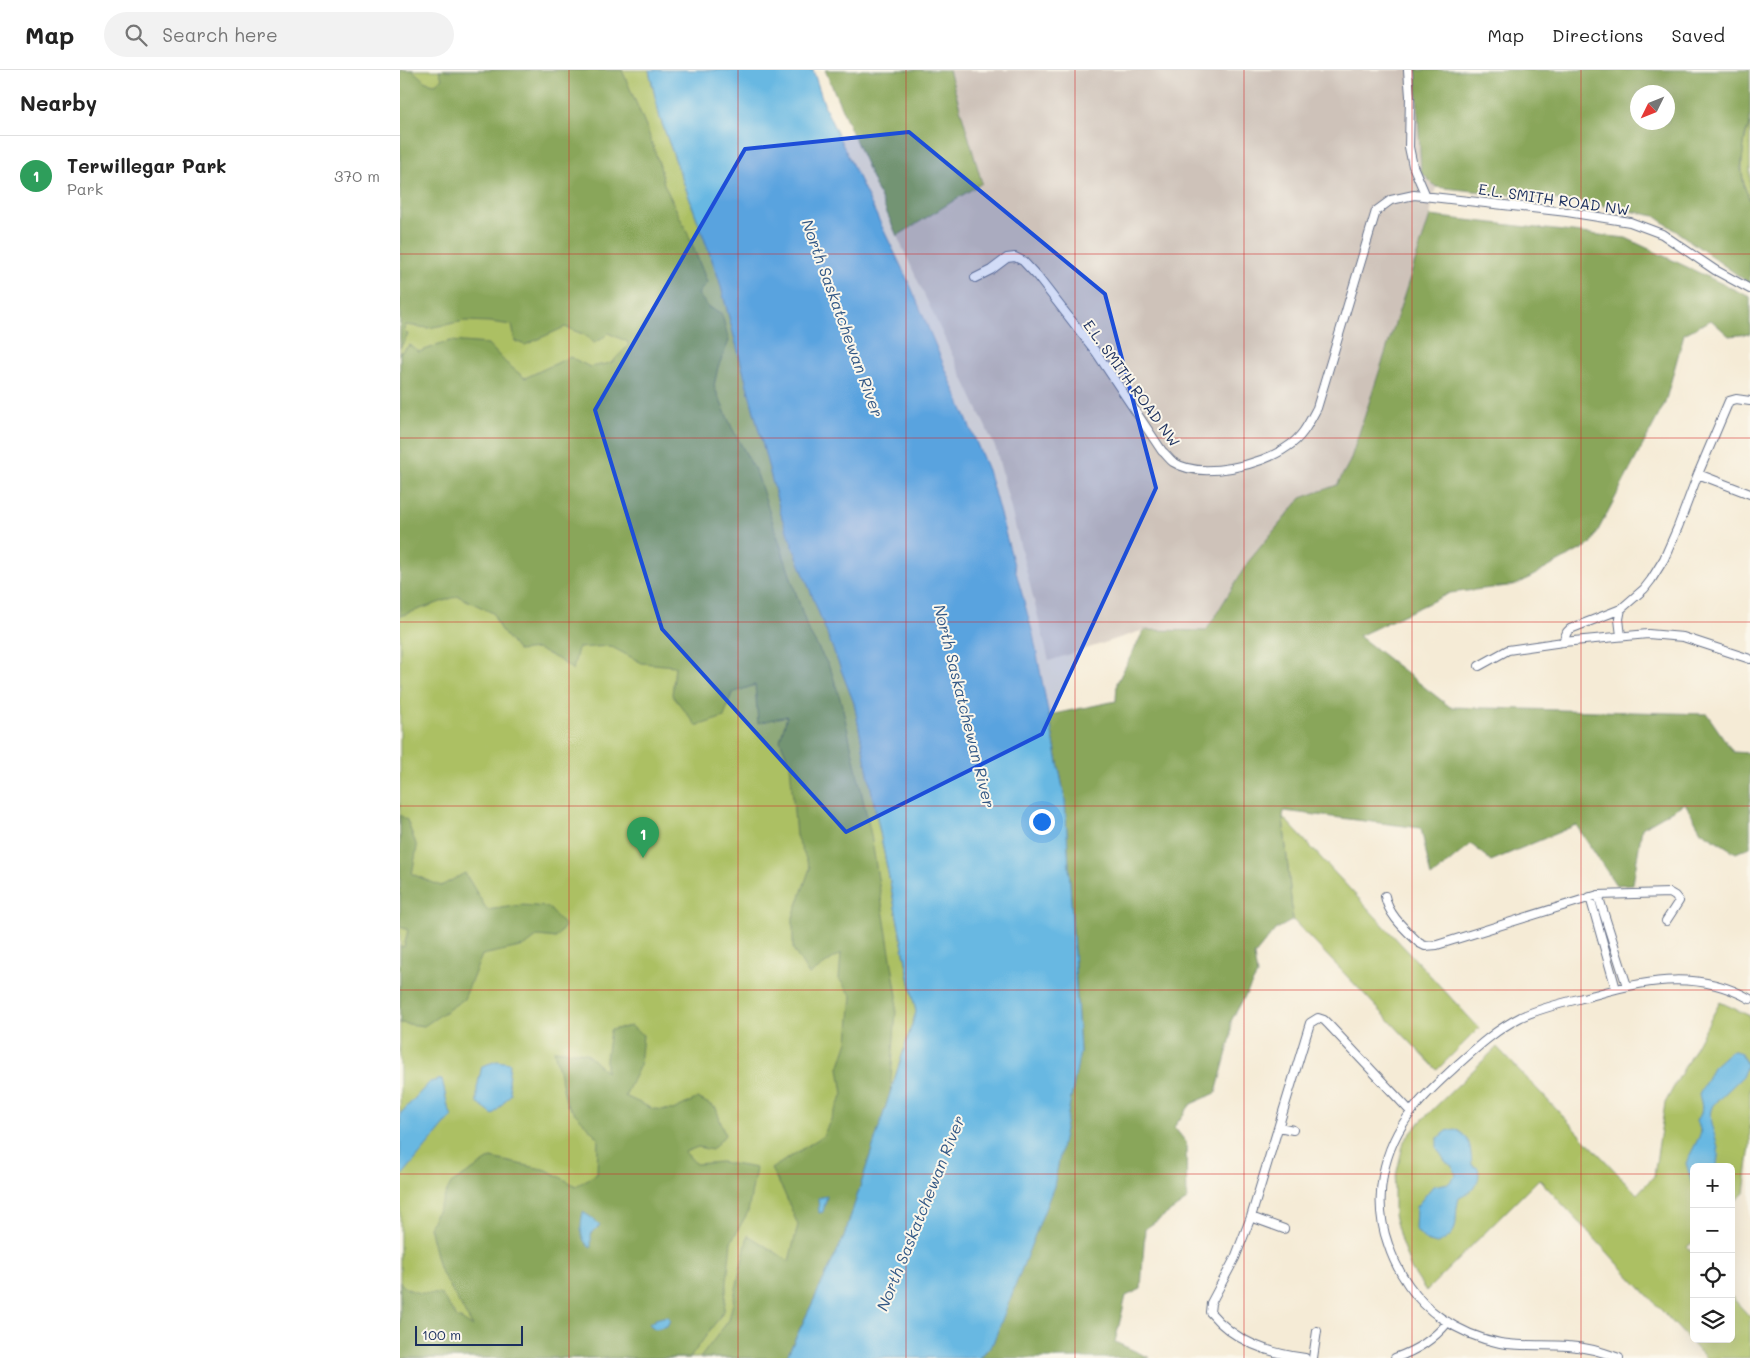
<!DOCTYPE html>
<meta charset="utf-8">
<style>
:root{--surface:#fff;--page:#f2f2f2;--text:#222;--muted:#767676;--line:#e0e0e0;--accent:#2563eb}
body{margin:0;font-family:Mali,sans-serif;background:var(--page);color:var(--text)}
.controls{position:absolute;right:15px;bottom:15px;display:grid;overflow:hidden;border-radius:8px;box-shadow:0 5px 20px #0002}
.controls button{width:45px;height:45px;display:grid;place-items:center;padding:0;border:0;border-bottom:1px solid var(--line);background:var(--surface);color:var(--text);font:25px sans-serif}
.compass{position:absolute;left:1230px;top:15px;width:45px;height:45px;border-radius:50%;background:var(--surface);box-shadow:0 5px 20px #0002;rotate:227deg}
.scale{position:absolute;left:15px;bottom:12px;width:108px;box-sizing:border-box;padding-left:5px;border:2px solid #1b2f5e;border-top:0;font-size:14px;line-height:18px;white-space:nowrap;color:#1b2f5e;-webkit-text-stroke:4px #fbf7ec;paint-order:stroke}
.you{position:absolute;left:641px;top:751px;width:18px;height:18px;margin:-12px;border:4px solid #fff;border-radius:50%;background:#1a73e8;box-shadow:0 0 0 8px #1a73e833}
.badge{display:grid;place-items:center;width:32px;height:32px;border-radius:50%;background:var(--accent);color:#fff;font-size:16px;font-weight:700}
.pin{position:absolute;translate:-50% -41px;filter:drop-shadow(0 1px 2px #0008)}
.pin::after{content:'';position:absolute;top:26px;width:18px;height:15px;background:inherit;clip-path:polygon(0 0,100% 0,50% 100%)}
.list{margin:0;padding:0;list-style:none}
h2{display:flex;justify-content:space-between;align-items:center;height:65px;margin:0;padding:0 20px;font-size:21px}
h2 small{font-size:16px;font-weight:400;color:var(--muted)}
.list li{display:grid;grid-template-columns:32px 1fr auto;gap:15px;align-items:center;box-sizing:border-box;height:80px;padding:0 20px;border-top:1px solid var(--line)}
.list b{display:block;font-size:19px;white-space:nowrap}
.list p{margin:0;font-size:16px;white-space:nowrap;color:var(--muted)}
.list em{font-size:16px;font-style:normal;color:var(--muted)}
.icon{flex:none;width:28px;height:28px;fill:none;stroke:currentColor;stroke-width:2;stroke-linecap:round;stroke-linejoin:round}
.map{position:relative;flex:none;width:1350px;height:1288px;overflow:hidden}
header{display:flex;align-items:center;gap:30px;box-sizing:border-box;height:70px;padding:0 25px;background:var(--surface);border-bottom:1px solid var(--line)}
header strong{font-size:24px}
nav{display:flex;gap:28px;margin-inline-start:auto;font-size:18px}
.search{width:350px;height:45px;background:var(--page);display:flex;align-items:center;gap:12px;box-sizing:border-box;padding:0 18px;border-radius:28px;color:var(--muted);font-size:19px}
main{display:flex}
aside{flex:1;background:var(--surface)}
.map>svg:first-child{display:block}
.industrial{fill:#cec2b9}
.green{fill:#acc064;stroke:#647861}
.forest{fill:#89a65a;stroke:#526a5c;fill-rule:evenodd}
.water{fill:#67b8e2;stroke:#4174a0}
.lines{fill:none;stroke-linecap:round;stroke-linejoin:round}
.minor-casing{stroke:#677188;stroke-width:10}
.minor{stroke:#fff;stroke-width:8}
.marked{fill:#1d4ed8;fill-opacity:0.2;stroke:#1d4ed8;stroke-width:4;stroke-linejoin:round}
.grid{fill:none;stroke:#d62828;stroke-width:1;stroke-opacity:0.55}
.labels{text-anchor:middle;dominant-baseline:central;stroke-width:4;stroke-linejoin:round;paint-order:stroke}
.street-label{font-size:15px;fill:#1b2f5e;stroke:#fbf7ec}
.water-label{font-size:16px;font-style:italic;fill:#325886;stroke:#fbf7ec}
</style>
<header>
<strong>Map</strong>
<div class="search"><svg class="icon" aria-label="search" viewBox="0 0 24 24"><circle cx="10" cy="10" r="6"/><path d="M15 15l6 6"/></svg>Search here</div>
<nav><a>Map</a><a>Directions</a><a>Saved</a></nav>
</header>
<main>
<aside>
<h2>Nearby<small></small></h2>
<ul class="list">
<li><span class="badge" style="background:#2e9e5b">1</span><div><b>Terwillegar Park</b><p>Park</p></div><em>370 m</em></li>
</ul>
</aside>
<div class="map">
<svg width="1350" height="1288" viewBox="0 0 1350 1288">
<rect width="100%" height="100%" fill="#fbf7ec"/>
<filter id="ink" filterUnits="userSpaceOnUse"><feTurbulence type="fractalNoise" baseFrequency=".02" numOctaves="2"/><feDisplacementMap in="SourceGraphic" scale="10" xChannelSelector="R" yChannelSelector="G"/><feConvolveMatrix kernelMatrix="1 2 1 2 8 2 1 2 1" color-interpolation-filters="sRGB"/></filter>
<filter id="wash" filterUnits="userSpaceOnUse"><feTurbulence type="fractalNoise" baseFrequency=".0096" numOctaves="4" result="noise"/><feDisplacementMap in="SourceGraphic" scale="20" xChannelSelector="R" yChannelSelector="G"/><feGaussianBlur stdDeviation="1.12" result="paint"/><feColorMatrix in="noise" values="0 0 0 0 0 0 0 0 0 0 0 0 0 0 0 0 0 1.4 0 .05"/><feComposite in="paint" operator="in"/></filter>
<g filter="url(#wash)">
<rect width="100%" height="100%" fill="#f5ebd6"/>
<!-- industrial -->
<path class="industrial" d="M549,0H1016L1021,102L1036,117L1030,146L950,391L937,415L901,428L846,496L805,561L744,560L649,591L596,379L497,166L582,113Z"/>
<!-- green -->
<path class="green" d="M0,0H249L260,48L319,209L382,448L454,633L516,942L444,1167L386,1288H0Z
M1350,53V131C1338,107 1341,78 1350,53Z
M883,747L1079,958L1037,1000L893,850Z
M1320,932L1350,946V1075L1344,1123L1331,1135V1097H1294V1171L1287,1177L1294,1185V1269H1331V1226L1350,1247V1288H1306L1139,1109L1026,1221L1011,1199L1001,1171L994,1145V1114L1004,1071L1022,1050L1097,977L1237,1124L1254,1106L1265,1033Z"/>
<!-- forest -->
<path class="forest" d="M0,0H12L26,12L35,14L42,9L39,0H222L246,56L260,96L264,114L288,164L307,212L298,224L308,237L322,245L329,271L318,297L314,316L332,358L357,404L408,560L431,600L442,635L471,765L497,926L490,1024L444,1167L386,1288H300L329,1250L348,1165L389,1191L398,1155L383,1120L371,1099L423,1066L443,1024L439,998L448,971L452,926L439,909L441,883L409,905L393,879V847L410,798L396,766L390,694L380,670L387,646L358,653L355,615L332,623L324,647L297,656L272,625L275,596L242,593L210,576L178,578L173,600L158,589L137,579L118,581L100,559L93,543L58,526L0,546V283L10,275L19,282L50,271L88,274L106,293L125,308L170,287L190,297L211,293L228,276V272L208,263L203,268L194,273L185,265L165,257L125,275L115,271L112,255L90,252L65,251L28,258L6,255L4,260L8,264L0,278Z
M425,0H549L582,113L497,166Z
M1016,0H1350V53L1345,66L1341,99L1344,116L1350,131V214L1255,146L1194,134L1036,117L1021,102ZM1238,22H1268V52H1238Z
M1030,146L1226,168L1350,227V264L1329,266L1311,250L1284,264L1265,333L1191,474L1116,515L1050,523L959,566L1050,637L1307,644L1333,682L1350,683V777L1336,783L1301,761L1285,733L1242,758L1233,814L1216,815L1176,755L1091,791L1071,774L1031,807L1021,758L884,741L883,747L893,850L875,860L854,886L857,905L831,951V967L816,1023L791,1034L774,1057L786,1072L787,1130L745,1159L741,1219L726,1226L715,1272L750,1288H580L593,1273L680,982L665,729L649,645L716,631L717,613L744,560L806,561L848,492L901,428L937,415L950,391Z
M0,745L7,750L17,777L12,804L41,816L65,803L87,840L121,835L148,837L165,856L156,868L138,866L125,876L82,885L64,929L24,956L0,953V876L4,877L8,860L0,857Z
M231,956L243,965L240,995L225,1026L253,1039L273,1040L298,1028L316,1038L325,1065L312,1080L298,1077L285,1082L296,1094L321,1092L356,1098L348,1142L331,1172L324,1241L290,1288H0V1212C8,1224 28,1224 41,1224L58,1249H61L73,1257L39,1198L29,1157L51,1114L91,1088L147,1100L176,1116L197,1104L198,1068L167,1035L154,980L186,983L206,1002V989L210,960Z"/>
<!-- water -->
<path class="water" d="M249,0H413L426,40L511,217L588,400L633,564L665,729L680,982L654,1116L593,1273L580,1288H386L444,1167L516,942L454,633L382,448L319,209L260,48Z
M1332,980L1341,983L1347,995L1342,1007L1313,1035C1305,1051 1317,1064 1318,1080C1319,1085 1317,1091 1317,1097H1294V1115H1292L1286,1093L1301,1063L1297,1050C1304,1041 1302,1035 1299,1025L1313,997Z
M97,991L110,993L108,1011L111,1024L93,1045L77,1033V1018L82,996Z
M42,1009L48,1037L52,1046L0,1108V1044L30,1012Z
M1055,1059C1072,1068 1070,1077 1072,1095L1078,1098C1082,1113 1071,1123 1059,1128C1052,1153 1064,1161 1037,1174L1026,1171L1015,1159L1016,1137L1033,1116L1049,1113L1056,1105L1053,1097L1045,1091L1037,1078V1069L1047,1061Z
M427,1126L423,1142L419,1143L418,1128Z
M183,1142L192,1148L200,1155L191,1164V1178C179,1170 180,1156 183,1142Z
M267,1246L270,1250L267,1256L255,1259L249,1254L256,1249Z"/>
</g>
<g filter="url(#ink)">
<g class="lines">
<!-- minor casing -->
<g class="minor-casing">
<path id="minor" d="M1008,0L1010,26L1009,77L1013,96L1026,126
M575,208L591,200L607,188L615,187L623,191L637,206L696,282L762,381C766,384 769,389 773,392C801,410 862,395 887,377C902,368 909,353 917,338L976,141L991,130L1014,125L1167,142L1230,152L1262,164L1315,200L1350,219
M1298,404L1350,424
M1221,539L1219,549L1221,566
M1163,572L1167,562L1170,559L1221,539L1244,519L1251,510L1264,489L1278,457L1298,404L1329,331L1336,329L1350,331
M1079,596L1108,580L1163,572L1248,564L1283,567L1350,589
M1198,825L1227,916
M985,826C988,845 1006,860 1019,873L1025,876L1037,875L1198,825L1270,823L1275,826L1279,831L1266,851
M1190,827L1216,919
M879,1057L893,1060
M851,1147L884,1159
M905,1288C868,1283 835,1272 810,1242L811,1233L835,1188L851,1147L910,953L918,948L924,950L929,955L1011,1042
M913,1288L917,1261
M995,1288C1017,1280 1033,1270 1048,1252
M1219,1288C1203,1282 1185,1277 1168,1276C1145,1274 1122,1277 1100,1273C1079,1269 1059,1260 1041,1248C1016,1231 997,1202 988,1174C972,1129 983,1078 1012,1041C1024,1025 1039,1012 1054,998C1075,979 1095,960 1121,947C1145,936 1172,931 1198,924C1249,909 1301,901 1350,929"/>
</g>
<!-- minor -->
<use href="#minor" class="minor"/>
</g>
</g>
<!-- marked area -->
<path class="marked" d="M509,62L705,224L756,418L642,664L446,762L262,559L195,340L345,79Z"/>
<!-- grid -->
<path class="grid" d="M169,0V1288M338,0V1288M506,0V1288M675,0V1288M844,0V1288M1012,0V1288M1181,0V1288M0,184H1350M0,368H1350M0,552H1350M0,736H1350M0,920H1350M0,1104H1294M1331,1104H1350"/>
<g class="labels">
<!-- street labels -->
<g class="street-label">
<text transform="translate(1154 129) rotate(8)">E.L. SMITH ROAD NW</text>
<text transform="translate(732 313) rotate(54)">E.L. SMITH ROAD NW</text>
</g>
<!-- water labels -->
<g class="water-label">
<text transform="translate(443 248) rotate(70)">North Saskatchewan River</text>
<text transform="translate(565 636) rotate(76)">North Saskatchewan River</text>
<text transform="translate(520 1143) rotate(-68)">North Saskatchewan River</text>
</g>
</g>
</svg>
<div class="controls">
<button>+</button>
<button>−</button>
<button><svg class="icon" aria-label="locate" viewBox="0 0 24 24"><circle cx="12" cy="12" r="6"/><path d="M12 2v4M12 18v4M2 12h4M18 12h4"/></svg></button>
<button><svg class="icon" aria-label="layers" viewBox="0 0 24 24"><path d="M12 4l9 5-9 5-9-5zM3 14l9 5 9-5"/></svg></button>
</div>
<svg class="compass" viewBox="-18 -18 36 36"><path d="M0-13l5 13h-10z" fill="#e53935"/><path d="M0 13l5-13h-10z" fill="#767676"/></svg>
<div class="scale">100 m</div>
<div class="you"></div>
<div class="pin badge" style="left:243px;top:788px;background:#2e9e5b">1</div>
</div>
</main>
